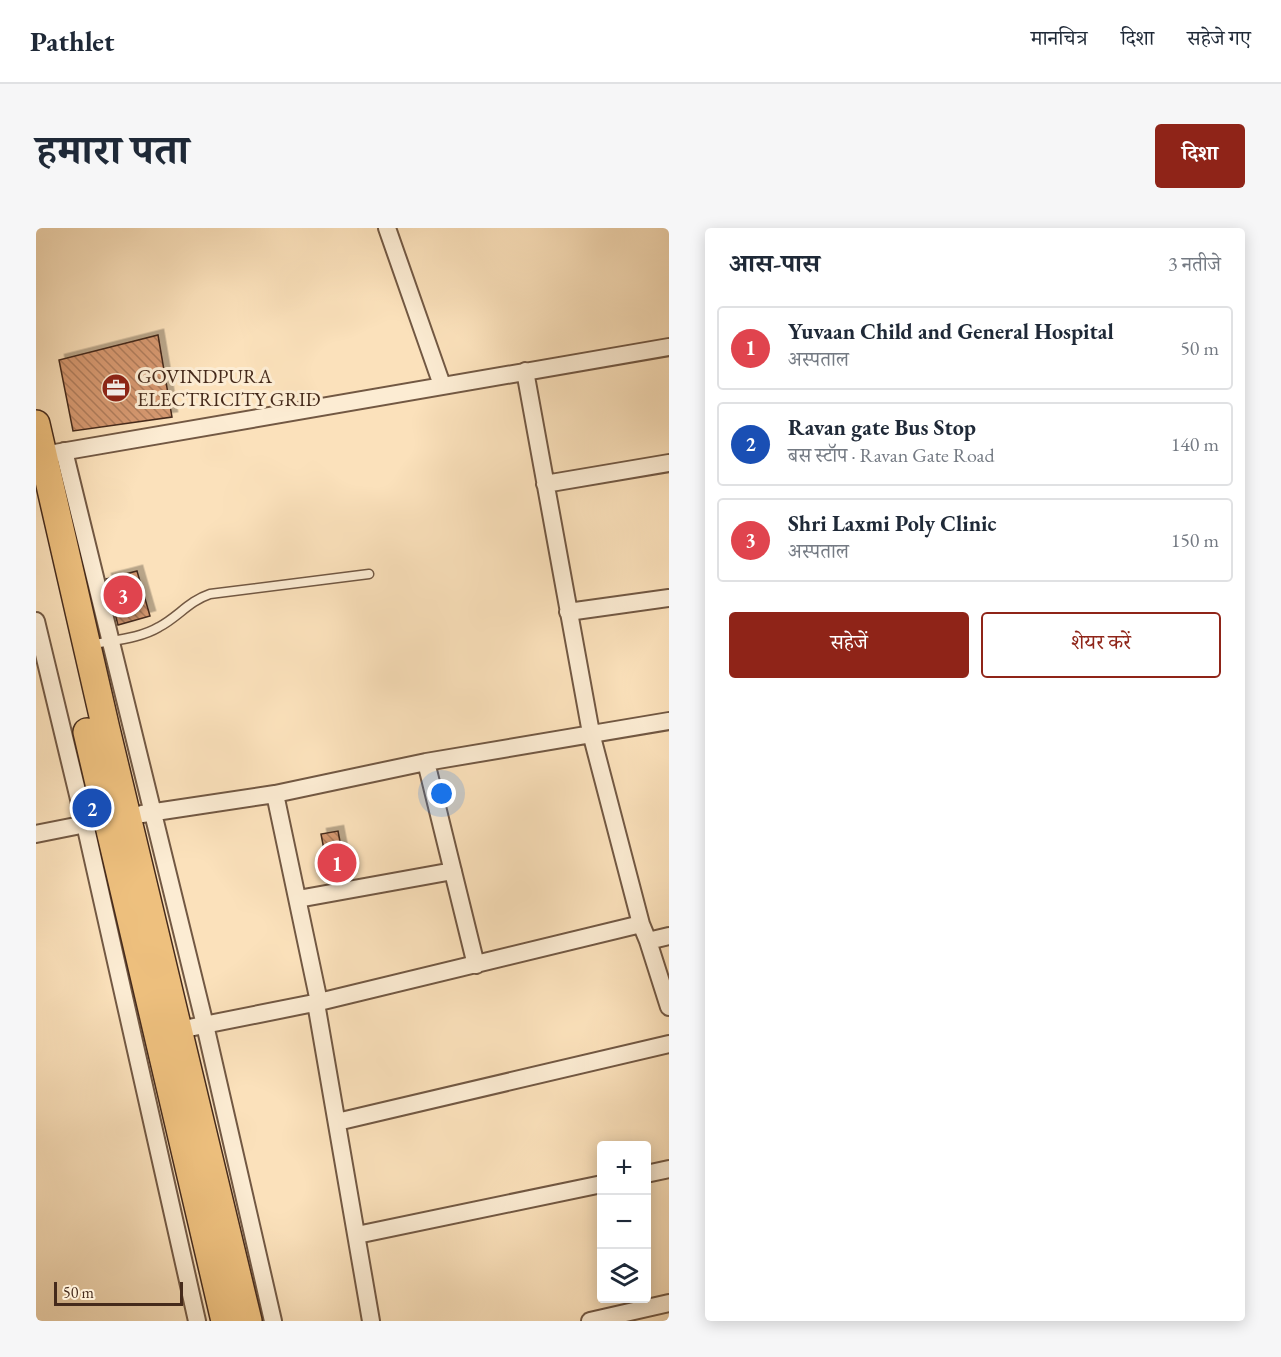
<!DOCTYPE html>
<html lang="hi">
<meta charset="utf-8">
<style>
:root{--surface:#fff;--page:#f6f6f7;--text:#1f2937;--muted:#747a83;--line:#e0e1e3;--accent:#8f2418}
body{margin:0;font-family:"EB Garamond","Noto Serif Devanagari",serif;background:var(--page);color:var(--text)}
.controls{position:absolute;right:18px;bottom:18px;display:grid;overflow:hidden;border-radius:6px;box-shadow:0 3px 15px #0003}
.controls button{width:54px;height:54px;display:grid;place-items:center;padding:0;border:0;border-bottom:2px solid var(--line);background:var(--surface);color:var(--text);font:30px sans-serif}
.scale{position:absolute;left:18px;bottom:15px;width:129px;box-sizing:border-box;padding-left:6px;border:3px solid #452a1b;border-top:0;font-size:16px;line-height:21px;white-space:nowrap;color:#452a1b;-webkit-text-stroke:4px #fcecd3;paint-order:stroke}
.you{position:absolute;left:406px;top:566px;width:21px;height:21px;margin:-15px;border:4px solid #fff;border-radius:50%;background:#1a73e8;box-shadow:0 0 0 9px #1a73e833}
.badge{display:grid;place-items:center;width:39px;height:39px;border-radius:50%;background:var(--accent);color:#fff;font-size:20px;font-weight:700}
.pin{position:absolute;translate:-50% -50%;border:3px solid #fff;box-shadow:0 2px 6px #0006}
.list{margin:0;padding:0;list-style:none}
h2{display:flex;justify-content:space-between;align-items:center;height:78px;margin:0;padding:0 24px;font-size:26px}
h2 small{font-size:20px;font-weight:400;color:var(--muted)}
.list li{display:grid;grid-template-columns:39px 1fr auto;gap:18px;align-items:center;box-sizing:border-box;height:84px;margin:0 12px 12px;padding:0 12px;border:2px solid var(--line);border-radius:6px}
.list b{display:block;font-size:22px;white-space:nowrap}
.list p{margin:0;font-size:20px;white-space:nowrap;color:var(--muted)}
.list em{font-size:20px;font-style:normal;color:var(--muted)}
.actions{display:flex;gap:12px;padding:18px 24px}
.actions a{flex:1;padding:14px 0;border:2px solid var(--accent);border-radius:6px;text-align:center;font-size:21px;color:var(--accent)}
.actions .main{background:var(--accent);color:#fff}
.icon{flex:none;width:33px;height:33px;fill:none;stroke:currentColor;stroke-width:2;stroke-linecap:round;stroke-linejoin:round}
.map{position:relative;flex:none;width:633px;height:1093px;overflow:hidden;border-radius:6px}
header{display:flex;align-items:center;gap:36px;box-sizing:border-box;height:84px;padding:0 30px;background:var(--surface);border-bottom:2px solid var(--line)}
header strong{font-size:28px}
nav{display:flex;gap:33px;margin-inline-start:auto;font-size:21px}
.intro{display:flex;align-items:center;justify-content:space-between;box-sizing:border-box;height:144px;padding:0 36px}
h1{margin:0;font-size:42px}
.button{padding:15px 27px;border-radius:6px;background:var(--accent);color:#fff;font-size:21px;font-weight:700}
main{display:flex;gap:36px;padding:0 36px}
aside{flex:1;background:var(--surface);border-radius:6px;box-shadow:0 3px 15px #0003}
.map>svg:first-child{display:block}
.building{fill:url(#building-back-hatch);stroke:#452a1b;stroke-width:1.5;filter:url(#shadow)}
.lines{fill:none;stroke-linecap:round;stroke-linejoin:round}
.service-casing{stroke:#725843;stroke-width:11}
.minor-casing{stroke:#725843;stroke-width:20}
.primary-casing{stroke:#452a1b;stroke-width:30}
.service{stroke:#fcecd3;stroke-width:8}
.minor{stroke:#fcecd3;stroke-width:16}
.primary{stroke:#eec07e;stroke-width:27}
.labels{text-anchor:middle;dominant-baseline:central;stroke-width:6;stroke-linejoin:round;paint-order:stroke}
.poi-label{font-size:20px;fill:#452a1b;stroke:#fcecd3;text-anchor:start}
</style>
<header>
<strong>Pathlet</strong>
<nav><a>मानचित्र</a><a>दिशा</a><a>सहेजे गए</a></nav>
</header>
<div class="intro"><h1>हमारा पता</h1><a class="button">दिशा</a></div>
<main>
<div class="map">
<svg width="633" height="1093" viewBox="0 0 633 1093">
<defs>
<pattern id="building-back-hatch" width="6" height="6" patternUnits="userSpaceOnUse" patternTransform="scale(1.5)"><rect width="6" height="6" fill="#d69971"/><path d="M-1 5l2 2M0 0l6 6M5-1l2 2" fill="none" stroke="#af7d5c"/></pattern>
<filter id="shadow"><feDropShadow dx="5.5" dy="-5.5" stdDeviation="0" flood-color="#0004"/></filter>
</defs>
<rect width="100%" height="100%" fill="#fbe1bb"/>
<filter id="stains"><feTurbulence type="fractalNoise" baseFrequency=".00333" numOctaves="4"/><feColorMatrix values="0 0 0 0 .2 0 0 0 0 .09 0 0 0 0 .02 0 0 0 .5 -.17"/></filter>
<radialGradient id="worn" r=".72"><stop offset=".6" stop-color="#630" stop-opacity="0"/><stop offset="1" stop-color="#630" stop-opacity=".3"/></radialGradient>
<!-- building -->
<path class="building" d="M122,107L136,189L37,203L23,132Z
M101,343L114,388L82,397L70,351Z
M302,603L310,645L293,648L285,606Z"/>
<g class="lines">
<!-- service casing -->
<g class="service-casing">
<path id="service" d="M54,417C76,412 103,411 123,399C142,389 153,373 174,366L333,346"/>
</g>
<!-- minor casing -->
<g class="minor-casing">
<path id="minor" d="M351,0L406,157
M489,143L555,505L605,696
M28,223L169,797L237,1093
M19,225L633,119
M509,256L633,235
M532,384L633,370
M0,393L49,596L161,1093
M390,534L633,493
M239,566L283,774
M106,586L239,566L390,534L440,737
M0,606L60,594
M262,671L417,643
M612,713L633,779
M280,775L335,1093
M133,804L283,774L605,696L612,713L633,708
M301,894L633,816
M610,946L633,941
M321,1007L566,956
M554,1093L633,1075"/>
</g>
<!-- primary casing -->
<g class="primary-casing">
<path id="primary" d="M0,196L70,501L212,1093
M51,504L189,1093"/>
</g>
<!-- service -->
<use href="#service" class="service"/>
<!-- minor -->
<use href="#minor" class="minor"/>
<!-- primary -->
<use href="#primary" class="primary"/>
</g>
<!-- icons -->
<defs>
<g id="office-disc" transform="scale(1.5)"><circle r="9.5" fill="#8f2418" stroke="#fcecd3"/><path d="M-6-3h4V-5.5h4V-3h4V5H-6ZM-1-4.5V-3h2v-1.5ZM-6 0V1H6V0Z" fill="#fff"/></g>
</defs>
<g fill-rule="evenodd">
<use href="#office-disc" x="80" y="160"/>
</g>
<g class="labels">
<!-- poi labels -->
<g class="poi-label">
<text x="101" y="148">GOVINDPURA<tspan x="101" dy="23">ELECTRICITY GRID</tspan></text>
</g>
</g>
<rect width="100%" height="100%" filter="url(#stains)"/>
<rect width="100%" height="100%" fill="url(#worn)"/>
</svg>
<div class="controls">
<button>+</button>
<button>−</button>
<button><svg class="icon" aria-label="layers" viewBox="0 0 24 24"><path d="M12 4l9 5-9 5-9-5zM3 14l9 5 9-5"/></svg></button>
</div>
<div class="scale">50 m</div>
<div class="you"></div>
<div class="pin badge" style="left:301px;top:635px;background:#e0444e">1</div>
<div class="pin badge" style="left:56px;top:580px;background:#1a4fb4">2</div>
<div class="pin badge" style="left:87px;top:367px;background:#e0444e">3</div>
</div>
<aside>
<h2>आस-पास<small>3 नतीजे</small></h2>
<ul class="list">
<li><span class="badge" style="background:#e0444e">1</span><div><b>Yuvaan Child and General Hospital</b><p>अस्पताल</p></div><em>50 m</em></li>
<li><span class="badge" style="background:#1a4fb4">2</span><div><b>Ravan gate Bus Stop</b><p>बस स्टॉप · Ravan Gate Road</p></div><em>140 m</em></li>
<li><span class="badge" style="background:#e0444e">3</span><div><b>Shri Laxmi Poly Clinic</b><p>अस्पताल</p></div><em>150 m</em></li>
</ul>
<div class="actions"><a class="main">सहेजें</a><a>शेयर करें</a></div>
</aside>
</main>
